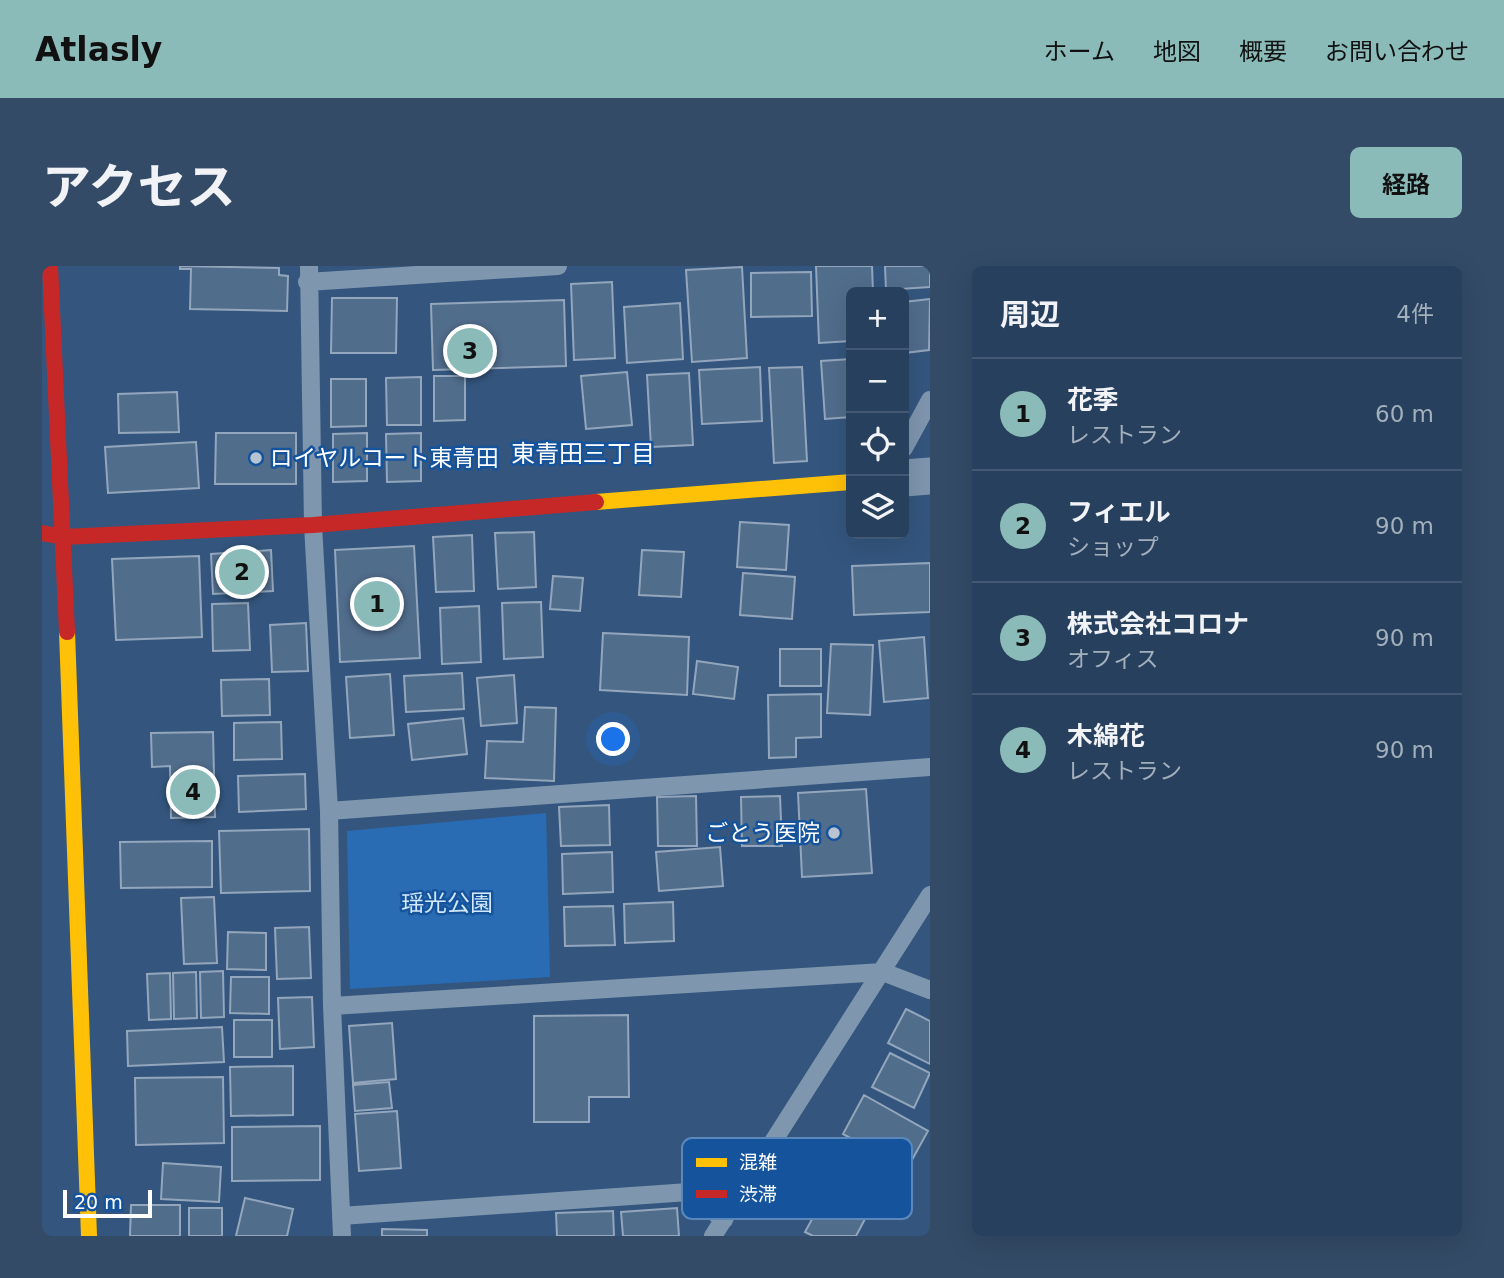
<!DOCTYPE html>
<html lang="ja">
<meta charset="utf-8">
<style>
:root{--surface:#27405e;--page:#334b67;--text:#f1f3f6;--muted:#a4afbc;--line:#435973;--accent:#8bbbb9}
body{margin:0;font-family:"DejaVu Sans","Noto Sans JP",sans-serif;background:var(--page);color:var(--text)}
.controls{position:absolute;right:21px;top:21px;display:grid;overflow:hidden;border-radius:10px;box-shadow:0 7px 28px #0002}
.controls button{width:63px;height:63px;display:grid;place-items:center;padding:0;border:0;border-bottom:2px solid var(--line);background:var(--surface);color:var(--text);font:35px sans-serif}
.scale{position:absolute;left:21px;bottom:18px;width:89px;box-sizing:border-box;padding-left:7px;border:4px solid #fff;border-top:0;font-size:19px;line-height:24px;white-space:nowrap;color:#fff;-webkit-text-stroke:5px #15549d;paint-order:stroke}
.you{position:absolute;left:572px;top:474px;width:24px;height:24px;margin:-18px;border:5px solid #fff;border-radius:50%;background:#1a73e8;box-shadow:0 0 0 10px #1a73e833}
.badge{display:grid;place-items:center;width:46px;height:46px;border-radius:50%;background:var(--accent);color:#111;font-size:23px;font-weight:700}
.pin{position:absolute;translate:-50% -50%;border:4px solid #fff;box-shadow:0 2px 7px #0006}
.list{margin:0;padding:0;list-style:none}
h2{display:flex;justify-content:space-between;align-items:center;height:91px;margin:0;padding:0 28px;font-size:30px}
h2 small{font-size:23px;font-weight:400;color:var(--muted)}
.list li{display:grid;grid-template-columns:46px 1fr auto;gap:21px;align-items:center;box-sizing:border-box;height:112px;padding:0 28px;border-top:2px solid var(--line)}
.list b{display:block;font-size:26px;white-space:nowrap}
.list p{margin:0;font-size:23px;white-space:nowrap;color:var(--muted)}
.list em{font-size:23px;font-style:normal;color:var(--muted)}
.icon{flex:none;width:38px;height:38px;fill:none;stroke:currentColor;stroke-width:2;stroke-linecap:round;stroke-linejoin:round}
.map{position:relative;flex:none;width:888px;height:970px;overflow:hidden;border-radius:10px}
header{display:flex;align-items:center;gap:42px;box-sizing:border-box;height:98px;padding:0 35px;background:var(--accent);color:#111}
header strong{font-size:33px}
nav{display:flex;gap:38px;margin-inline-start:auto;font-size:24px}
.intro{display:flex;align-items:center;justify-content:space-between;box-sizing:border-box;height:168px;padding:0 42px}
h1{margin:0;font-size:49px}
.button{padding:18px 32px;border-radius:10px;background:var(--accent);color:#111;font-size:24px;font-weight:700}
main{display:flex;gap:42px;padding:0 42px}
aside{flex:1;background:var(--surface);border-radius:10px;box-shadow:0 7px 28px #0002}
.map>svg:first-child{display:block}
.green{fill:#2a6cb3}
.building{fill:#516d8c;stroke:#93a6bc;stroke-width:2}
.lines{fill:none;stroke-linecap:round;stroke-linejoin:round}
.lane{stroke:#7f96af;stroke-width:18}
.street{stroke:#7f96af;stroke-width:37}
.slow{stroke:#ffc107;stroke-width:16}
.jam{stroke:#c62828;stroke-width:16}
.poi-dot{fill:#b8c4d2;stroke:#15549d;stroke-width:2.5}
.labels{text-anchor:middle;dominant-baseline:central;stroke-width:5;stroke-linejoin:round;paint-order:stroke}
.poi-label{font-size:23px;fill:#fff;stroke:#15549d;text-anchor:start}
.park-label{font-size:23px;fill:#d3e8fd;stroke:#15549d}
.neighbourhood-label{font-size:24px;fill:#fff;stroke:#15549d}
.key{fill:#15549d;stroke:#5b87ba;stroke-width:2}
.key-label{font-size:19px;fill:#fff}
</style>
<header>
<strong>Atlasly</strong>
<nav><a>ホーム</a><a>地図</a><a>概要</a><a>お問い合わせ</a></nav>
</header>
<div class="intro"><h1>アクセス</h1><a class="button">経路</a></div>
<main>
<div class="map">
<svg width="888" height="970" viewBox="0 0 888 970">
<rect width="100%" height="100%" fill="#34567e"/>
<!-- green -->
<path class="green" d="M504,547L508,711L308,723L305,565Z"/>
<!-- building -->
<path class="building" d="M138,0L237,2V9L246,10L245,45L148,43L149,3H138Z
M774,0H830L831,26H809V75L777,77Z
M843,0H888V21L844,24Z
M700,1L705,92L650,96L644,4Z
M769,6L770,50L709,51V7Z
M570,16L573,92L532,94L529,18Z
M290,32H355L354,87H289Z
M888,33L887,84L862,87V36Z
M522,34L524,100L391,104L389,38Z
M638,37L641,93L585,97L582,41Z
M809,93V151L783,153L779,95Z
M718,101L720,155L660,158L657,104Z
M760,101L765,195L732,197L727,102Z
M585,106L590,159L544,163L539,110Z
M647,107L651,179L609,181L605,109Z
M392,110H423V154L392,155Z
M379,111V159H345L344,112Z
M289,113H324V160L289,161Z
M135,126L137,166L77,167L76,128Z
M174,167H254V218H173Z
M325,167V215L291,216V168Z
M379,167V215L345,216L344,168Z
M154,176L157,222L66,227L63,181Z
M698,256L747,259L744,304L695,301Z
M492,266L494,321L456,323L453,267Z
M430,269L432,325L394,326L391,271Z
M372,280L378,392L298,396L293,284Z
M229,284L231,325L171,328L169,288Z
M600,284L642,286L639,331L597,329Z
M157,290L160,371L74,374L70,293Z
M888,297V346L812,349L810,300Z
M701,307L753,311L750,353L698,349Z
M511,310L541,312L538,345L508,343Z
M499,336L501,391L462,393L460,337Z
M206,337L208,384L171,385L170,338Z
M437,340L439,396L400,398L398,342Z
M264,357L266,405L230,406L228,359Z
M561,367L647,371L645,429L558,424Z
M882,371L886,432L842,436L837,375Z
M789,378L831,379L828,449L785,447Z
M738,383H779V420H738Z
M655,395L696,401L692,433L651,428Z
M420,407L422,443L364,446L362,410Z
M348,408L352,469L308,472L304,411Z
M472,409L475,457L439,460L435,412Z
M227,413L228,449L180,450L179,414Z
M779,428V471L754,472V491L727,492L726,429Z
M483,441L514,442L512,515L443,512L445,475L481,476Z
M421,452L425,488L370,494L366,458Z
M239,456L240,493L192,494V457Z
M171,466L173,551L129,552L128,500L110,501L109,467Z
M263,508L264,543L197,546L196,510Z
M824,523L830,607L760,611L756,527Z
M654,530L655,580H616L615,531Z
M738,530L740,580H700L699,531Z
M567,539L568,579L519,580L517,541Z
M267,563L268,625L179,627L177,565Z
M170,575V621L79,622L78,576Z
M678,581L681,620L617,625L614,586Z
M570,586L571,626L521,628L520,588Z
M172,631L175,697L142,698L139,632Z
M631,636L632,675L583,677L582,638Z
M571,640L573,679L523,680L522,641Z
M267,661L269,712L235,713L233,662Z
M186,666L224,667V704L185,703Z
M181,705L182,751L159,752L158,706Z
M154,706L155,752L132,753L131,707Z
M128,707L129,753L107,754L105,708Z
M189,711H227V748L188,747Z
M270,731L272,781L238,783L236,732Z
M864,743L888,755V798L846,777Z
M586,749L587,831H547V856H492V750Z
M192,754H230V791H192Z
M350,757L354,813L311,817L307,760Z
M180,761L182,796L86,800L85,765Z
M848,787L888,807L872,842L830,821Z
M251,800V849L189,850L188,801Z
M181,811L182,877L94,879L93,812Z
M347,816L350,842L313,845L311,819Z
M822,829L886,865L865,903L801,868Z
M355,845L359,902L317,905L313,848Z
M278,860V914L190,915V861Z
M121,897L179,901L177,936L119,933Z
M203,932L251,943L245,970H194Z
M781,933L823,953L814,970H771L763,966Z
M89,939H138V970H88Z
M147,942H180V970H147Z
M635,942L637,970H581L579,946Z
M571,945L572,970H515L514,947Z
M340,963L385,964V970H340Z"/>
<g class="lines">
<!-- lane -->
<path class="lane" d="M267,0L271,259L287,545L290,740L300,970
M265,16L516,0
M862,182L888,134
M287,545L888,501
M290,740L841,706L888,724
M299,950L647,926L682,954
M671,970L888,629"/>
<!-- street -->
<path class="street" d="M862,212L888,210"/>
<!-- slow -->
<path class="slow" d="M554,236L809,216
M25,366L47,970"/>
<!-- jam -->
<path class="jam" d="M8,0L25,366
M0,267L22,271L271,259L554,236"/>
</g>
<!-- markers -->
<g class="poi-dot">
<circle cx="214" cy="192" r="7"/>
<circle cx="792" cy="567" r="7"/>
</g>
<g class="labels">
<!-- poi labels -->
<g class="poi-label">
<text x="228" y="192">ロイヤルコート東青田</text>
<text x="778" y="567" text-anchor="end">ごとう医院</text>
</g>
<!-- park labels -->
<g class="park-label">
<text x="405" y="637">瑶光公園</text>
</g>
<!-- neighbourhood labels -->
<g class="neighbourhood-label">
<text x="541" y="188">東青田三丁目</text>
</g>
</g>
<!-- legend -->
<rect x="640" y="872" width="230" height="81" rx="10" class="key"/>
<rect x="654" y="892" width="31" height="9" fill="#ffc107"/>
<rect x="654" y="924" width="31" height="8" fill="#c62828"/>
<g class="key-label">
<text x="697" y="903">混雑</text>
<text x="697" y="935">渋滞</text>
</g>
</svg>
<div class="controls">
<button>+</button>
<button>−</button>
<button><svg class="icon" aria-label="locate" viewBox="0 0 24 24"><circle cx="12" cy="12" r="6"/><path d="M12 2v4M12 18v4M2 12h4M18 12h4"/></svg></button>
<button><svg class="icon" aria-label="layers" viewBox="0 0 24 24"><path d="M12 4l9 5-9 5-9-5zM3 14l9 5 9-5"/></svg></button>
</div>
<div class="scale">20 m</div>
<div class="you"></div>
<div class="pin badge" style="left:335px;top:338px">1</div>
<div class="pin badge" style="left:200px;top:306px">2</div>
<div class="pin badge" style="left:428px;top:85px">3</div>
<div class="pin badge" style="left:151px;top:526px">4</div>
</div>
<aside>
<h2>周辺<small>4件</small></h2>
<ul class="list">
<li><span class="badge">1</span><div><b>花季</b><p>レストラン</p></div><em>60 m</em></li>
<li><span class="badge">2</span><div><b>フィエル</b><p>ショップ</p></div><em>90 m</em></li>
<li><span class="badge">3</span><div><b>株式会社コロナ</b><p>オフィス</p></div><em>90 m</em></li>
<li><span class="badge">4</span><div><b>木綿花</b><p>レストラン</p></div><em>90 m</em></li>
</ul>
</aside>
</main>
